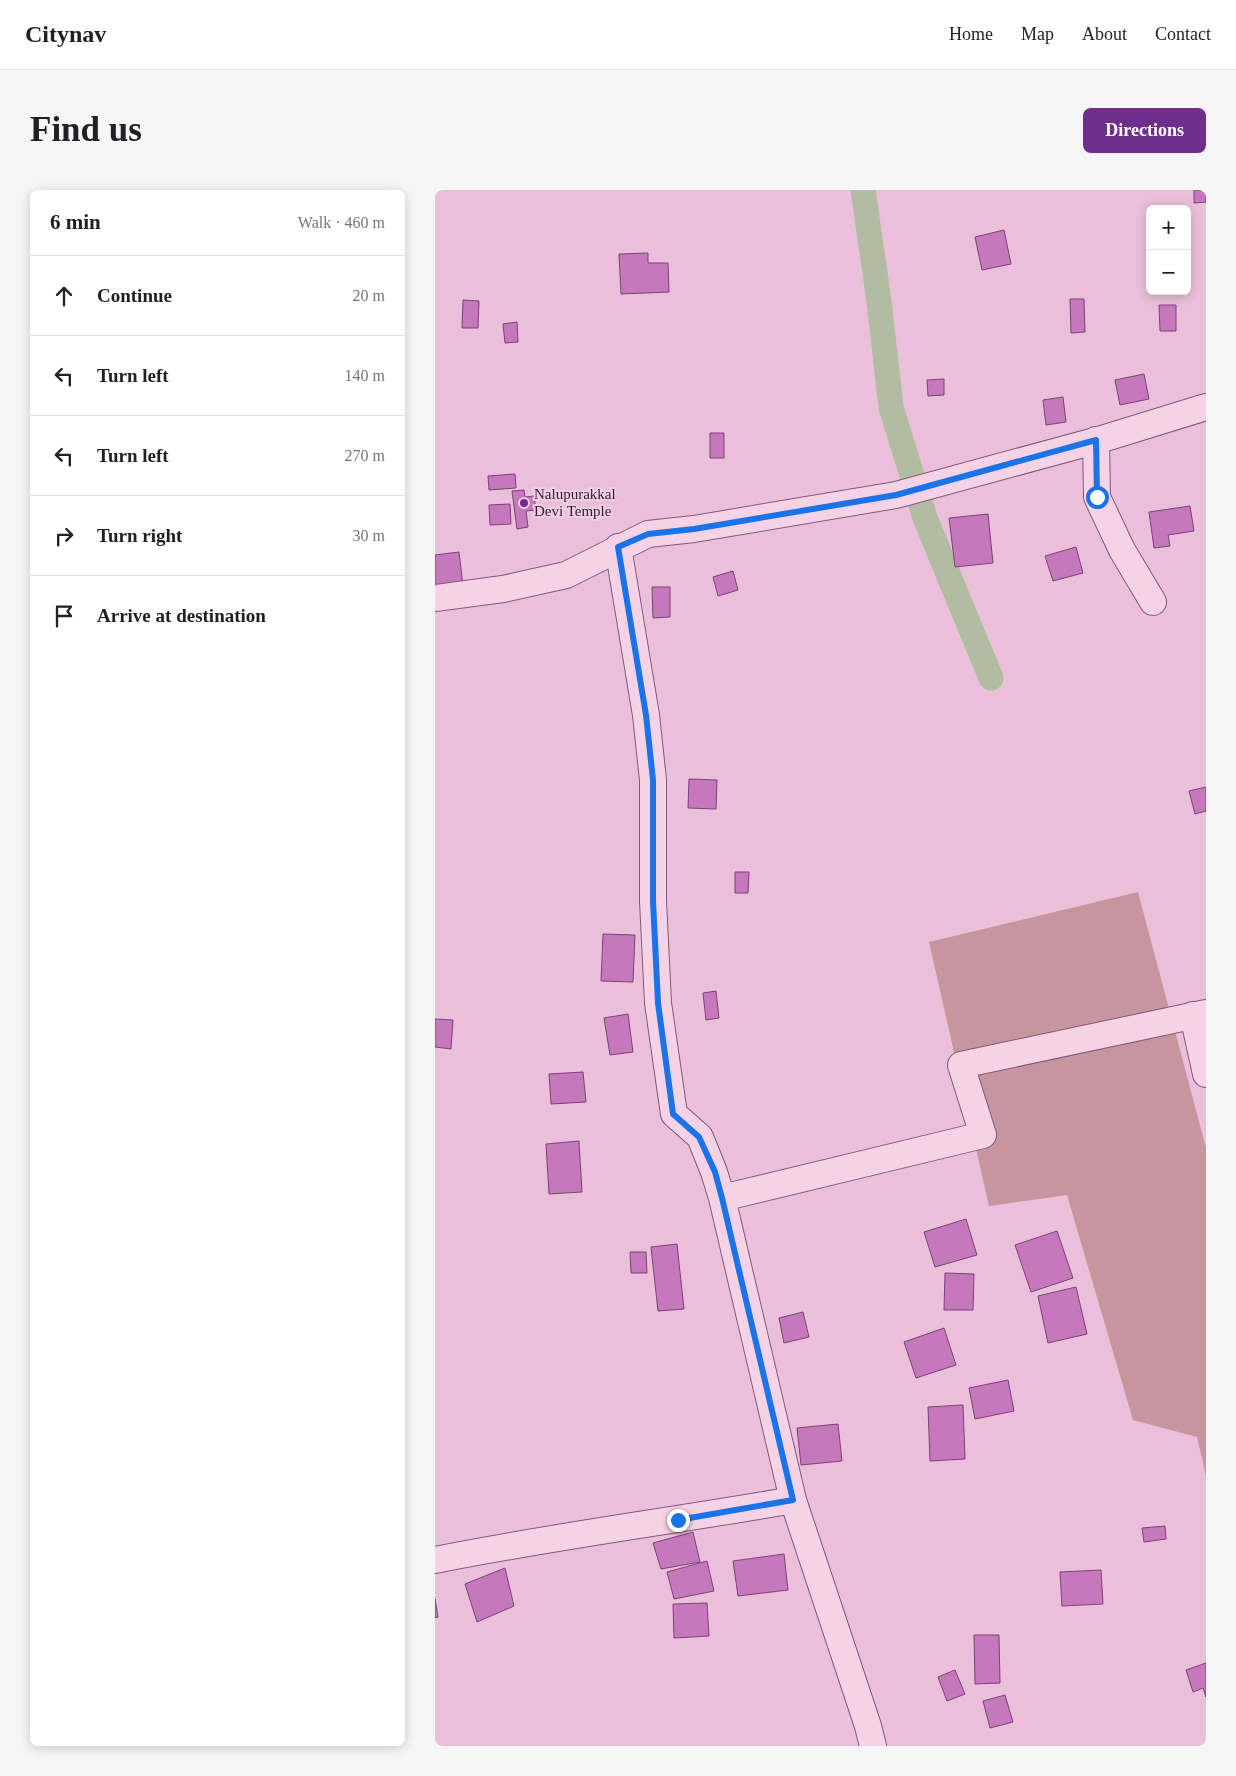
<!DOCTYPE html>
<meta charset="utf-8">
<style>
:root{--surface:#fff;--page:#f6f6f6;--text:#202124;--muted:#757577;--line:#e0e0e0;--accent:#6f2e8c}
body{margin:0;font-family:"Times New Roman",serif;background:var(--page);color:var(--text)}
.controls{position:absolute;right:15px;top:15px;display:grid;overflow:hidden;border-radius:8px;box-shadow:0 2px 12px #0003}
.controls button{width:45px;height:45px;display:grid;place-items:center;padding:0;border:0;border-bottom:1px solid var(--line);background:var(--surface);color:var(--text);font:25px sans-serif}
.stop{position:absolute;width:15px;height:15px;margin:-11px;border:4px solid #1a73e8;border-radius:50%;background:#fff}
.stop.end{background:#1a73e8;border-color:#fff;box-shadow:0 1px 5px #0008}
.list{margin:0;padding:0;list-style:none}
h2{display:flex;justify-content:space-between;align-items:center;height:65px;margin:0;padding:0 20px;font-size:21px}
h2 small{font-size:16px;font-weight:400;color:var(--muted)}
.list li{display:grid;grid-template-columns:32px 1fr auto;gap:15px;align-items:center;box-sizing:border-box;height:80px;padding:0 20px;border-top:1px solid var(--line)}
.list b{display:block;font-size:19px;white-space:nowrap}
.list em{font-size:16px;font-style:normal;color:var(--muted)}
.icon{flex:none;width:28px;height:28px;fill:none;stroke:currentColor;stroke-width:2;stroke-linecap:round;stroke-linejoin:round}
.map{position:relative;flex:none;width:771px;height:1556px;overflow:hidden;border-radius:8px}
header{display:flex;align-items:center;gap:30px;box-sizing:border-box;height:70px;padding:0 25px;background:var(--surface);border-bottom:1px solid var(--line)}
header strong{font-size:24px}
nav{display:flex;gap:28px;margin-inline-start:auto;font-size:18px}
.intro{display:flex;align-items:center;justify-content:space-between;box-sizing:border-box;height:120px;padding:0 30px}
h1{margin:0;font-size:35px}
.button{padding:12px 22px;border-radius:8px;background:var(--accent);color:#fff;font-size:18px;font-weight:700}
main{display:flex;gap:30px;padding:0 30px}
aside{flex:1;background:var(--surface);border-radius:8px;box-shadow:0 2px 12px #0003}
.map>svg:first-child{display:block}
.green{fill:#c7959e}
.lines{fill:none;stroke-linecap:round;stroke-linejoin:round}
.canal{stroke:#b1bca2;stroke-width:25}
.building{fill:#c578bc;stroke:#7e4178}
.minor-casing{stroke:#815978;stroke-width:28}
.minor{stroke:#f6d2e7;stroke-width:26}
.route{stroke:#1a73e8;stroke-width:6}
.poi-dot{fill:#6f2e8c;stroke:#f2cee3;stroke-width:2}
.labels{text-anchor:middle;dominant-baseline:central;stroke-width:4;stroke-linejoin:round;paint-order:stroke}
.poi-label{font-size:15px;fill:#321c2e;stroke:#f2cee3;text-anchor:start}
</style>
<header>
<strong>Citynav</strong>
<nav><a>Home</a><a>Map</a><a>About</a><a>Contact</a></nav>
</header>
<div class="intro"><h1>Find us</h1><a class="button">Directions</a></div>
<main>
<aside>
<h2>6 min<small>Walk · 460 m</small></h2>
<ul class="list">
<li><svg class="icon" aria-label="ahead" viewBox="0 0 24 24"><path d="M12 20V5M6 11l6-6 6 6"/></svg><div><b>Continue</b></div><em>20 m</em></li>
<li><svg class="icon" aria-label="left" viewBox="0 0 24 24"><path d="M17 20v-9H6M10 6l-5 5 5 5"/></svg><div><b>Turn left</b></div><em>140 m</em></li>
<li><svg class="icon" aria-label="left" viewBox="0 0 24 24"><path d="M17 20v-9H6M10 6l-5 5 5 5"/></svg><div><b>Turn left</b></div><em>270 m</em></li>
<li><svg class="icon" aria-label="right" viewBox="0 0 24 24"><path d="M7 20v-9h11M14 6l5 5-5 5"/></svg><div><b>Turn right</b></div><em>30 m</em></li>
<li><svg class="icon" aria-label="arrive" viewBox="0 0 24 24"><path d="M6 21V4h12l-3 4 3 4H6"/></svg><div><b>Arrive at destination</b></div></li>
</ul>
</aside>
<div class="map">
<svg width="771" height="1556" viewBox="0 0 771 1556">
<rect width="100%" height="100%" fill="#eabfd9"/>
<!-- green -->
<path class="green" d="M703,702L771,958V1286L762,1247L698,1230L632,1005L554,1016L494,752Z"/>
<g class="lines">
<!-- canal -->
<path class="canal" d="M428,0L444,111L456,217L490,328L556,488"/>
</g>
<!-- building -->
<path class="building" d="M759,0H771V12L759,13Z
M569,40L576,74L547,80L540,47Z
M213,63V73H233L234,102L186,104L184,64Z
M635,109H649L650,142L636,143Z
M28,110L44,111L43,138H27Z
M724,115H741V141H725Z
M82,132L83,152L70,153L68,134Z
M709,184L714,209L685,215L680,190Z
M509,189V205L493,206L492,190Z
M628,207L631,232L611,235L608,210Z
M275,243H289V268H275Z
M80,284L81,298L54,300L53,286Z
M89,300L90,307L99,306L101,320L91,321L93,337L82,339L77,301Z
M75,314L76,334L55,335L54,315Z
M755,316L759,341L733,345L735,356L719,358L714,322Z
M553,324L558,373L520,377L514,328Z
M641,357L648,383L618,391L610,366Z
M24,362L28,396L0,400V365Z
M298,381L303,400L283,406L278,387Z
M217,397H235V427L218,428Z
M254,589L282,590L281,619L253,618Z
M771,597V621L760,624L754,601Z
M300,682H314L313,703H300Z
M168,744L200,745L198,792L166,791Z
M281,801L284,828L271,830L268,803Z
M193,824L198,862L175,865L169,828Z
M0,829L18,830L16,859L0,857Z
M148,882L151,912L116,914L114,884Z
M144,951L147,1002L114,1004L111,954Z
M531,1029L542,1065L500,1077L489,1042Z
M622,1041L638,1088L596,1102L580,1055Z
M242,1054L249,1119L223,1121L216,1057Z
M195,1062H211L212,1083H196Z
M510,1083L539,1084L538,1120H509Z
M641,1097L652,1144L613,1153L603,1106Z
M368,1122L374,1147L349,1153L344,1128Z
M509,1138L521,1175L481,1188L469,1152Z
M573,1190L579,1221L540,1229L534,1198Z
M528,1215L530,1269L495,1271L493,1217Z
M403,1234L407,1271L366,1275L362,1238Z
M730,1336L731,1349L709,1352L707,1338Z
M258,1342L265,1372L226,1379L218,1353Z
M349,1364L353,1400L303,1406L298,1371Z
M272,1371L279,1401L239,1409L232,1382Z
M70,1378L79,1416L42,1432L30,1394Z
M666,1380L668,1414L627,1416L625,1382Z
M0,1409L3,1427L0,1428Z
M272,1413L274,1446L239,1448L238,1414Z
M539,1445H564L565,1493L540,1494Z
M771,1473V1507L768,1498L758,1502L751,1480Z
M520,1480L530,1504L512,1511L503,1487Z
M570,1505L578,1532L555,1538L548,1511Z"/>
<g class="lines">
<!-- minor casing -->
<g class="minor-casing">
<path id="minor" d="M661,250L662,307L687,360L718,412
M183,357L211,525L218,590V711L223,813L239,924L265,947L279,982L287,1008L358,1310L433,1536L438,1556
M0,408L68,399L131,385L213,344L259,339L461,305L667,249L771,217
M758,825L771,884
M287,1008L548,945L526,875L771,823
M0,1370C119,1346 239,1331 358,1310"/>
</g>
<!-- minor -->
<use href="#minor" class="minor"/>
</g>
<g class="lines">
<!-- route -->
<path class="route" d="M243,1330L358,1310L287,1008L280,982L264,947L238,924L223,813L218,711V590L211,525L183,357L213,344L259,339L461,305L661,250L662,307"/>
</g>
<!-- markers -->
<circle class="poi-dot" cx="89" cy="313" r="5"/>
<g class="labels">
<!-- poi labels -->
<g class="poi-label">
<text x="99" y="304">Nalupurakkal<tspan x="99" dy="17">Devi Temple</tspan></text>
</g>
</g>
</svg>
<div class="controls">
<button>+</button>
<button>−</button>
</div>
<div class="stop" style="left:662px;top:307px"></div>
<div class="stop end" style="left:243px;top:1330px"></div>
</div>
</main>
